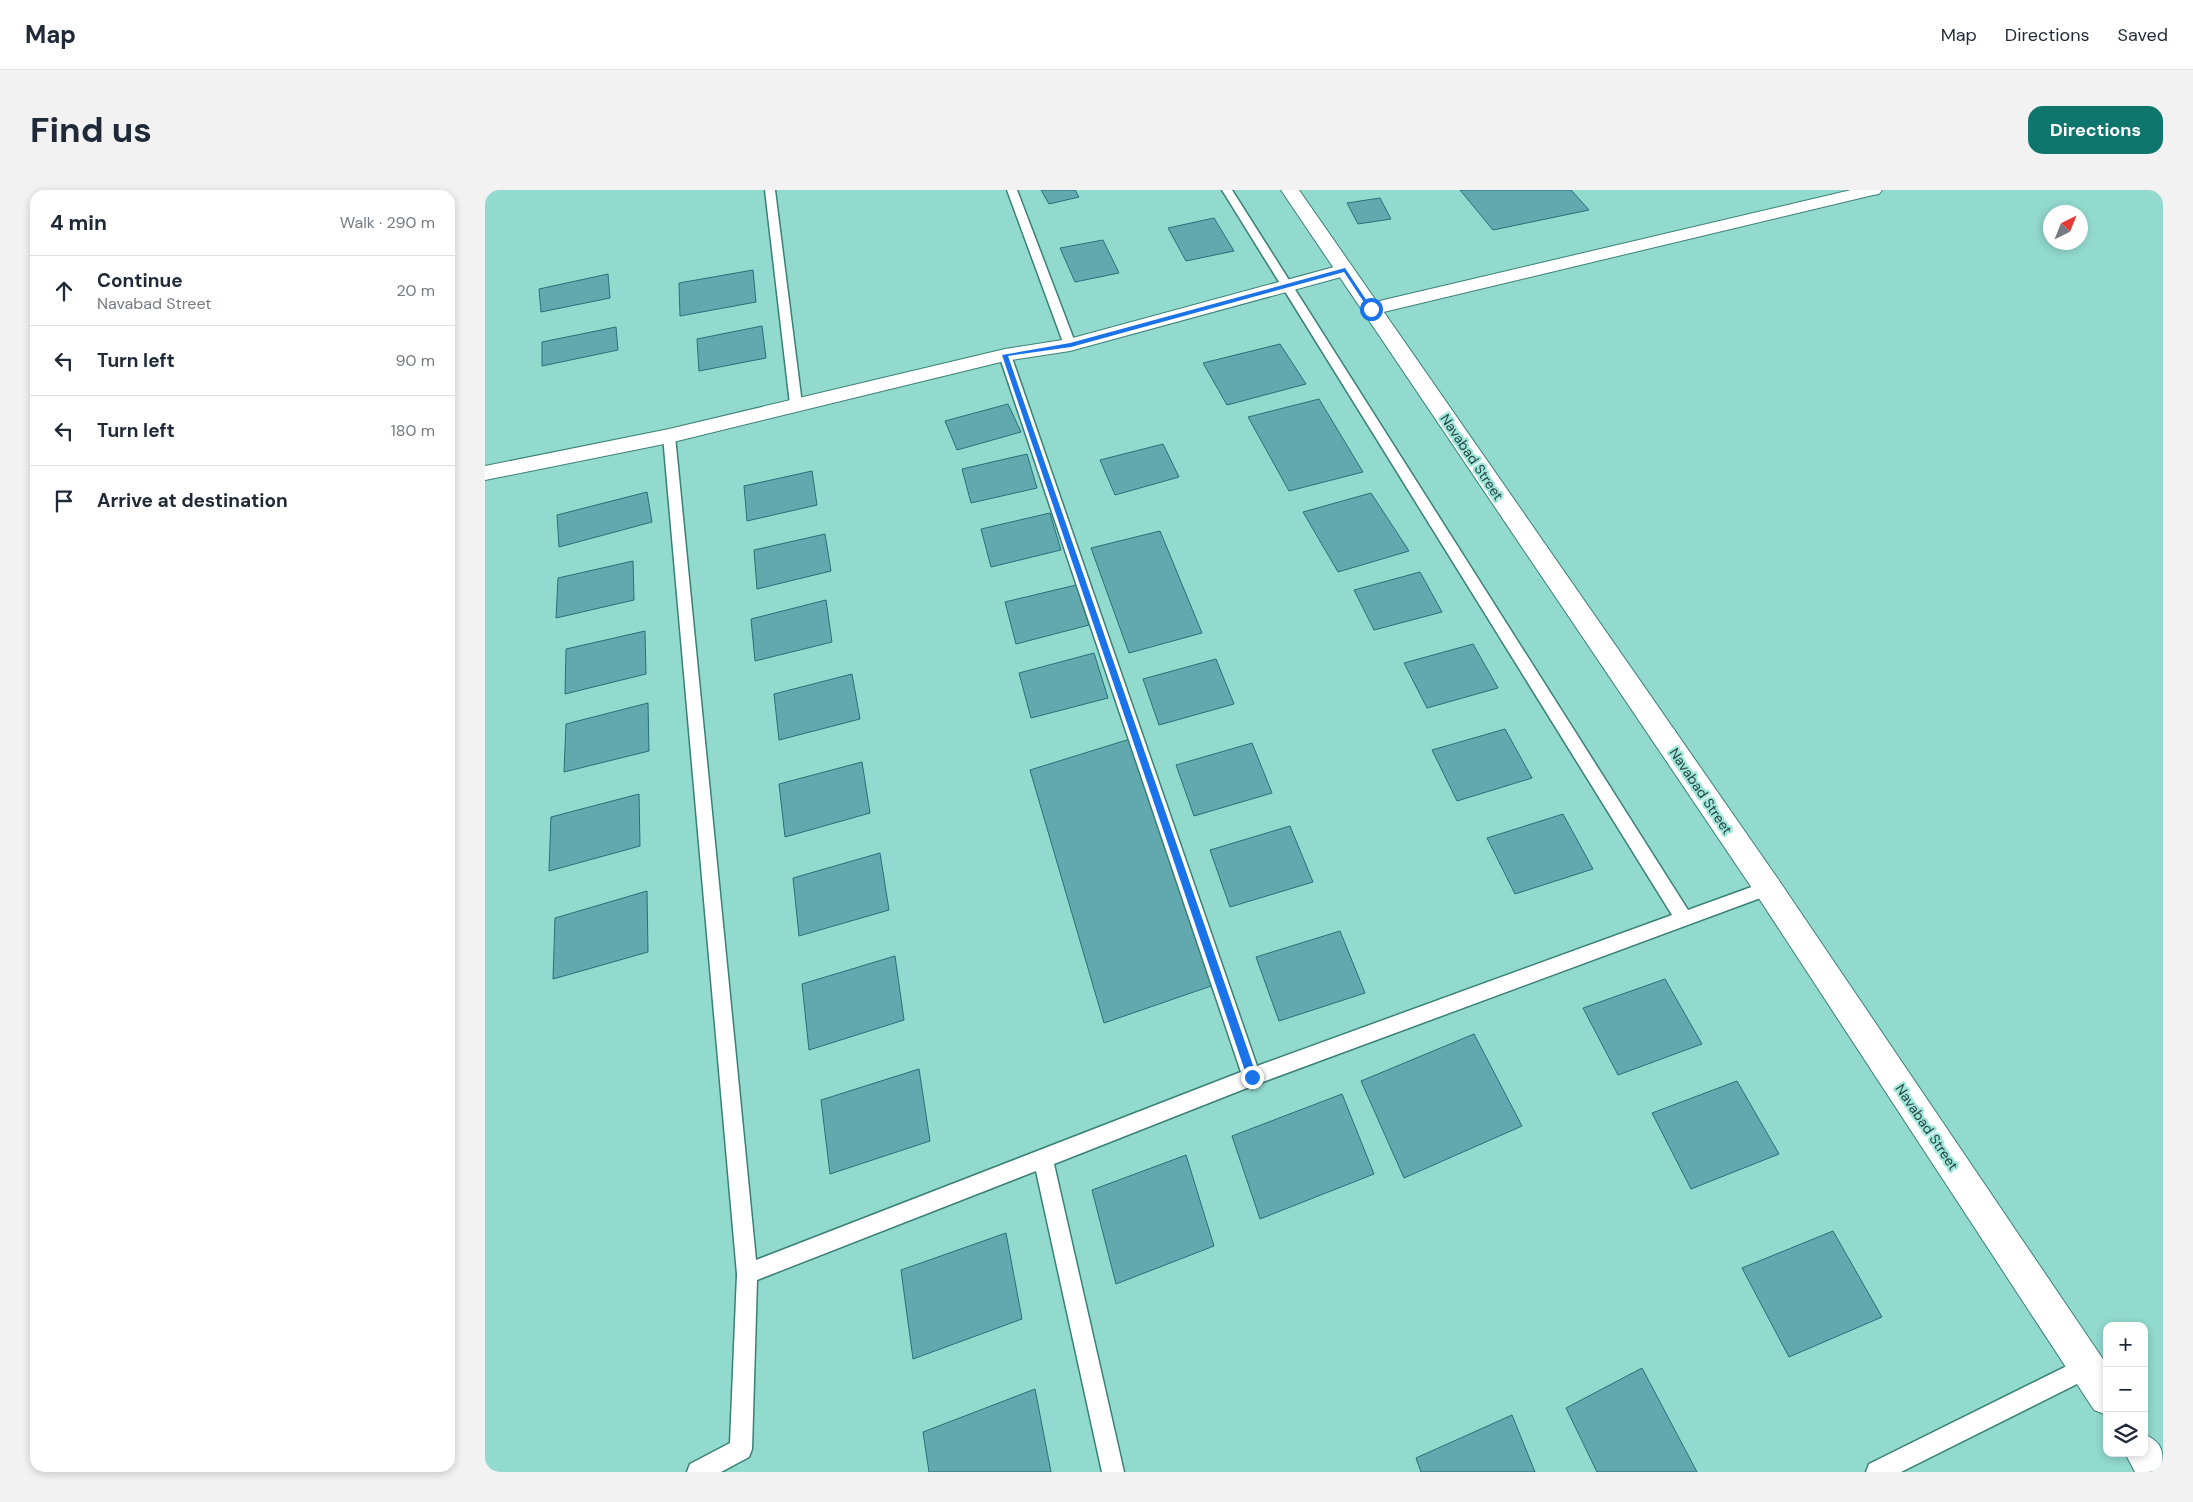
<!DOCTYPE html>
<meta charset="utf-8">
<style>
:root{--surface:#fff;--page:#f2f2f3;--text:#1f2937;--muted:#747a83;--line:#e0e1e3;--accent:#0f766e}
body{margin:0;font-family:"DM Sans",sans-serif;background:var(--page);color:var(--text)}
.controls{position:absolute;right:15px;bottom:15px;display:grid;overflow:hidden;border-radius:10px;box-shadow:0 2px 8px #0003}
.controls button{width:45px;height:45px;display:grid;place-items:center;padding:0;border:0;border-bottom:1px solid var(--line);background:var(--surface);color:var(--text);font:25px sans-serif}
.compass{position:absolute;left:1558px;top:15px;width:45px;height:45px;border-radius:50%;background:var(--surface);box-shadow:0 2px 8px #0003;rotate:43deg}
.stop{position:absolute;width:15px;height:15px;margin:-11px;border:4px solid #1a73e8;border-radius:50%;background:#fff}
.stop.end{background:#1a73e8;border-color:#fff;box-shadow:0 1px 5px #0008}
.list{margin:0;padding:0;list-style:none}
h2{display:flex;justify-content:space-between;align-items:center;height:65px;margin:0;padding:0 20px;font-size:21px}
h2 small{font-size:16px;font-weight:400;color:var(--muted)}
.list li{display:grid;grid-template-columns:32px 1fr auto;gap:15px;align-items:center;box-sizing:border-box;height:70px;padding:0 20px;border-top:1px solid var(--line)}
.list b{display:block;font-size:19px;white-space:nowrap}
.list p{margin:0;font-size:16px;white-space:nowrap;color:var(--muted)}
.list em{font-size:16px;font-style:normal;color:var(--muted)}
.icon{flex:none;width:28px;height:28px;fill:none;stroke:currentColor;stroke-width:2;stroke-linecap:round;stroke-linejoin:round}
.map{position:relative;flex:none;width:1678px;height:1282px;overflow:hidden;border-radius:15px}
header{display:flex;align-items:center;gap:30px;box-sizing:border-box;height:70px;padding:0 25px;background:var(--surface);border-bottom:1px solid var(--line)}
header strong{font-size:24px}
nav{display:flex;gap:28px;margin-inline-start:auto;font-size:18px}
.intro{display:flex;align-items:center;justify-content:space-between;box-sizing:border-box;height:120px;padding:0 30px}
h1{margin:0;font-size:35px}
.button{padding:12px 22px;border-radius:15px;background:var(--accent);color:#fff;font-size:18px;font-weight:700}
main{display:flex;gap:30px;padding:0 30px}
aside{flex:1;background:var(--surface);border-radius:15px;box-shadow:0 2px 8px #0003}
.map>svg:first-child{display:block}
.building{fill:#61a9af;stroke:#267178}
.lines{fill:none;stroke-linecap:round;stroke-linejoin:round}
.service-casing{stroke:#3a8076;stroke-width:3}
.minor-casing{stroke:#3a8076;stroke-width:2}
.tertiary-casing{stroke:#3a8076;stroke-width:2}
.service{fill:#fff;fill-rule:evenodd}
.minor{fill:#fff;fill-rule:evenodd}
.tertiary{fill:#fff;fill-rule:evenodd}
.route{fill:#1a73e8}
.labels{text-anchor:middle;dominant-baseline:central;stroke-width:4.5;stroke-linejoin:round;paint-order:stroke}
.street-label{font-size:14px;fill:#26433e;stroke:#9fe6db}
</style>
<header>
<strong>Map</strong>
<nav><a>Map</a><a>Directions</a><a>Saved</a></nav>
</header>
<div class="intro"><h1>Find us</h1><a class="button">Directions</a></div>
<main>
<aside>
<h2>4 min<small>Walk · 290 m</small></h2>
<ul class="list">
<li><svg class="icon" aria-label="ahead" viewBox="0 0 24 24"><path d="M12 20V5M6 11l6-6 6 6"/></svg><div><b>Continue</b><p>Navabad Street</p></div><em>20 m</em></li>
<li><svg class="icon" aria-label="left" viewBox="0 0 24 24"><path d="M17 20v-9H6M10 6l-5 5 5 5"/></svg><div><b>Turn left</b></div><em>90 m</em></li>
<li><svg class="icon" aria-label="left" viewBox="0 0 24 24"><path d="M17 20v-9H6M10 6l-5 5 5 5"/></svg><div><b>Turn left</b></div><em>180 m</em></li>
<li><svg class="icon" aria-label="arrive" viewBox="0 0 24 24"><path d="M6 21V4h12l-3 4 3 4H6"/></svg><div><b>Arrive at destination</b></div></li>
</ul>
</aside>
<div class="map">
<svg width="1678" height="1282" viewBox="0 0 1678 1282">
<rect width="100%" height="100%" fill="#92d9ce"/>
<!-- building -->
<path class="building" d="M556,0H590L594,7L564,14Z
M975,0H1086L1104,20L1008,40Z
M895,8L906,29L873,34L862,13Z
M729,28L749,61L701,71L683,38Z
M618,50L634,83L590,92L575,58Z
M268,80L271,112L195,126L194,93Z
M123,84L125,108L56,122L54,99Z
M277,136L281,168L214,181L212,149Z
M131,137L133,160L57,176V152Z
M795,154L821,194L742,215L718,173Z
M834,209L878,282L804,301L763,227Z
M523,214L536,242L472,260L460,231Z
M678,254L694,287L630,305L615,270Z
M542,264L552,298L486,313L477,279Z
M327,281L332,315L262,331L259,296Z
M162,302L167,332L74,357L72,325Z
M886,303L924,361L853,382L818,322Z
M565,323L576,360L506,377L496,339Z
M675,341L717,443L644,463L606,358Z
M340,344L346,381L272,399L269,360Z
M148,371L149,410L71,428L73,388Z
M935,382L957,422L889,440L869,400Z
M591,395L604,435L531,454L520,412Z
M341,410L347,452L270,471L266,429Z
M160,441L161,484L80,504L81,459Z
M988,454L1013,498L942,518L919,473Z
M609,463L623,508L546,528L534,483Z
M731,469L749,514L674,535L658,489Z
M367,484L375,529L294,550L289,504Z
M163,513L164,561L79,582L81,534Z
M1020,539L1047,588L972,611L947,560Z
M645,549L732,794L619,833L545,580Z
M767,553L787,603L709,626L691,575Z
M377,572L385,623L300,647L294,594Z
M154,604L155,656L64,681L66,627Z
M1078,624L1108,679L1030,704L1002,648Z
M805,636L828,692L745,717L725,660Z
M395,663L404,720L314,746L308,688Z
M162,701L163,762L68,789L70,728Z
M855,741L880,803L794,831L771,767Z
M410,766L419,830L324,860L317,794Z
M1180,789L1217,854L1133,885L1098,818Z
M989,844L1037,936L919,988L876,891Z
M434,879L445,951L345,984L336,910Z
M1252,891L1294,964L1206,999L1167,923Z
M857,904L889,984L775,1029L747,946Z
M701,965L729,1056L631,1094L607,1000Z
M1348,1041L1397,1127L1304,1167L1257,1078Z
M521,1043L537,1129L428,1169L416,1080Z
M1157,1178L1212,1282H1112L1081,1218Z
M550,1199L566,1282H444L438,1242Z
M1027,1225L1050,1282H936L931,1268Z"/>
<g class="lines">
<!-- service casing -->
<g class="service-casing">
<path id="service" d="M280,0H290L317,214L311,218L305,214Z
M522,0H532L591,155L589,158H581L579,155Z
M737,0H747L1203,720L1283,691L1289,693L1291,698L1289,703L767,896L569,974L639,1282H617L551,981L272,1090L267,1259L264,1267L236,1282H202L205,1274L245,1253L252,1084L178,246L180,243H188L190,246L271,1070L756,882L514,165L516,162L520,161L526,165L772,876L1187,725Z
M1602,1166L1610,1169L1613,1177L1610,1185L1416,1282H1381L1384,1274Z"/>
</g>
<!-- minor casing -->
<g class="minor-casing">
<path id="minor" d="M1366,0H1397L1394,4L1388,5L886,125L879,123L876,119L879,115L886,113Z
M860,74L867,76L869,80L867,84L585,161L520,171L184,253L0,290V276L184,239L520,159L584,149Z"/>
</g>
<!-- tertiary casing -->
<g class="tertiary-casing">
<path id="tertiary" d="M796,0H814L1293,689L1622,1175V1225L1609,1220L1273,707Z
M1659,1244C1678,1253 1678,1260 1678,1282H1650L1640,1263H1659Z"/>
</g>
<!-- service -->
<use href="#service" class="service"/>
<!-- minor -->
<use href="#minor" class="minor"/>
<!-- tertiary -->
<use href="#tertiary" class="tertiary"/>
</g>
<!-- route -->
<path class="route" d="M860,78L888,120H884L859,82L586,157L523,166L772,887L767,891L762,887L517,165L585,153Z"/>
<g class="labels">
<!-- street labels -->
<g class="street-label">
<text transform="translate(987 267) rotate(56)">Navabad Street</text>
<text transform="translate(1216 601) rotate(56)">Navabad Street</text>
<text transform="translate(1442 937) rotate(56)">Navabad Street</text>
</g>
</g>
</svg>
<div class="controls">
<button>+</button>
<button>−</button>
<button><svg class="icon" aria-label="layers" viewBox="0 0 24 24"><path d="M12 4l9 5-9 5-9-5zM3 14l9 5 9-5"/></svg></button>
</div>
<svg class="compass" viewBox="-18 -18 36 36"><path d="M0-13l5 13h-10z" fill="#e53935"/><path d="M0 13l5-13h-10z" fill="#747a83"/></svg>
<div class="stop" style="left:886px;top:119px"></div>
<div class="stop end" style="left:767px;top:887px"></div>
</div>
</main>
